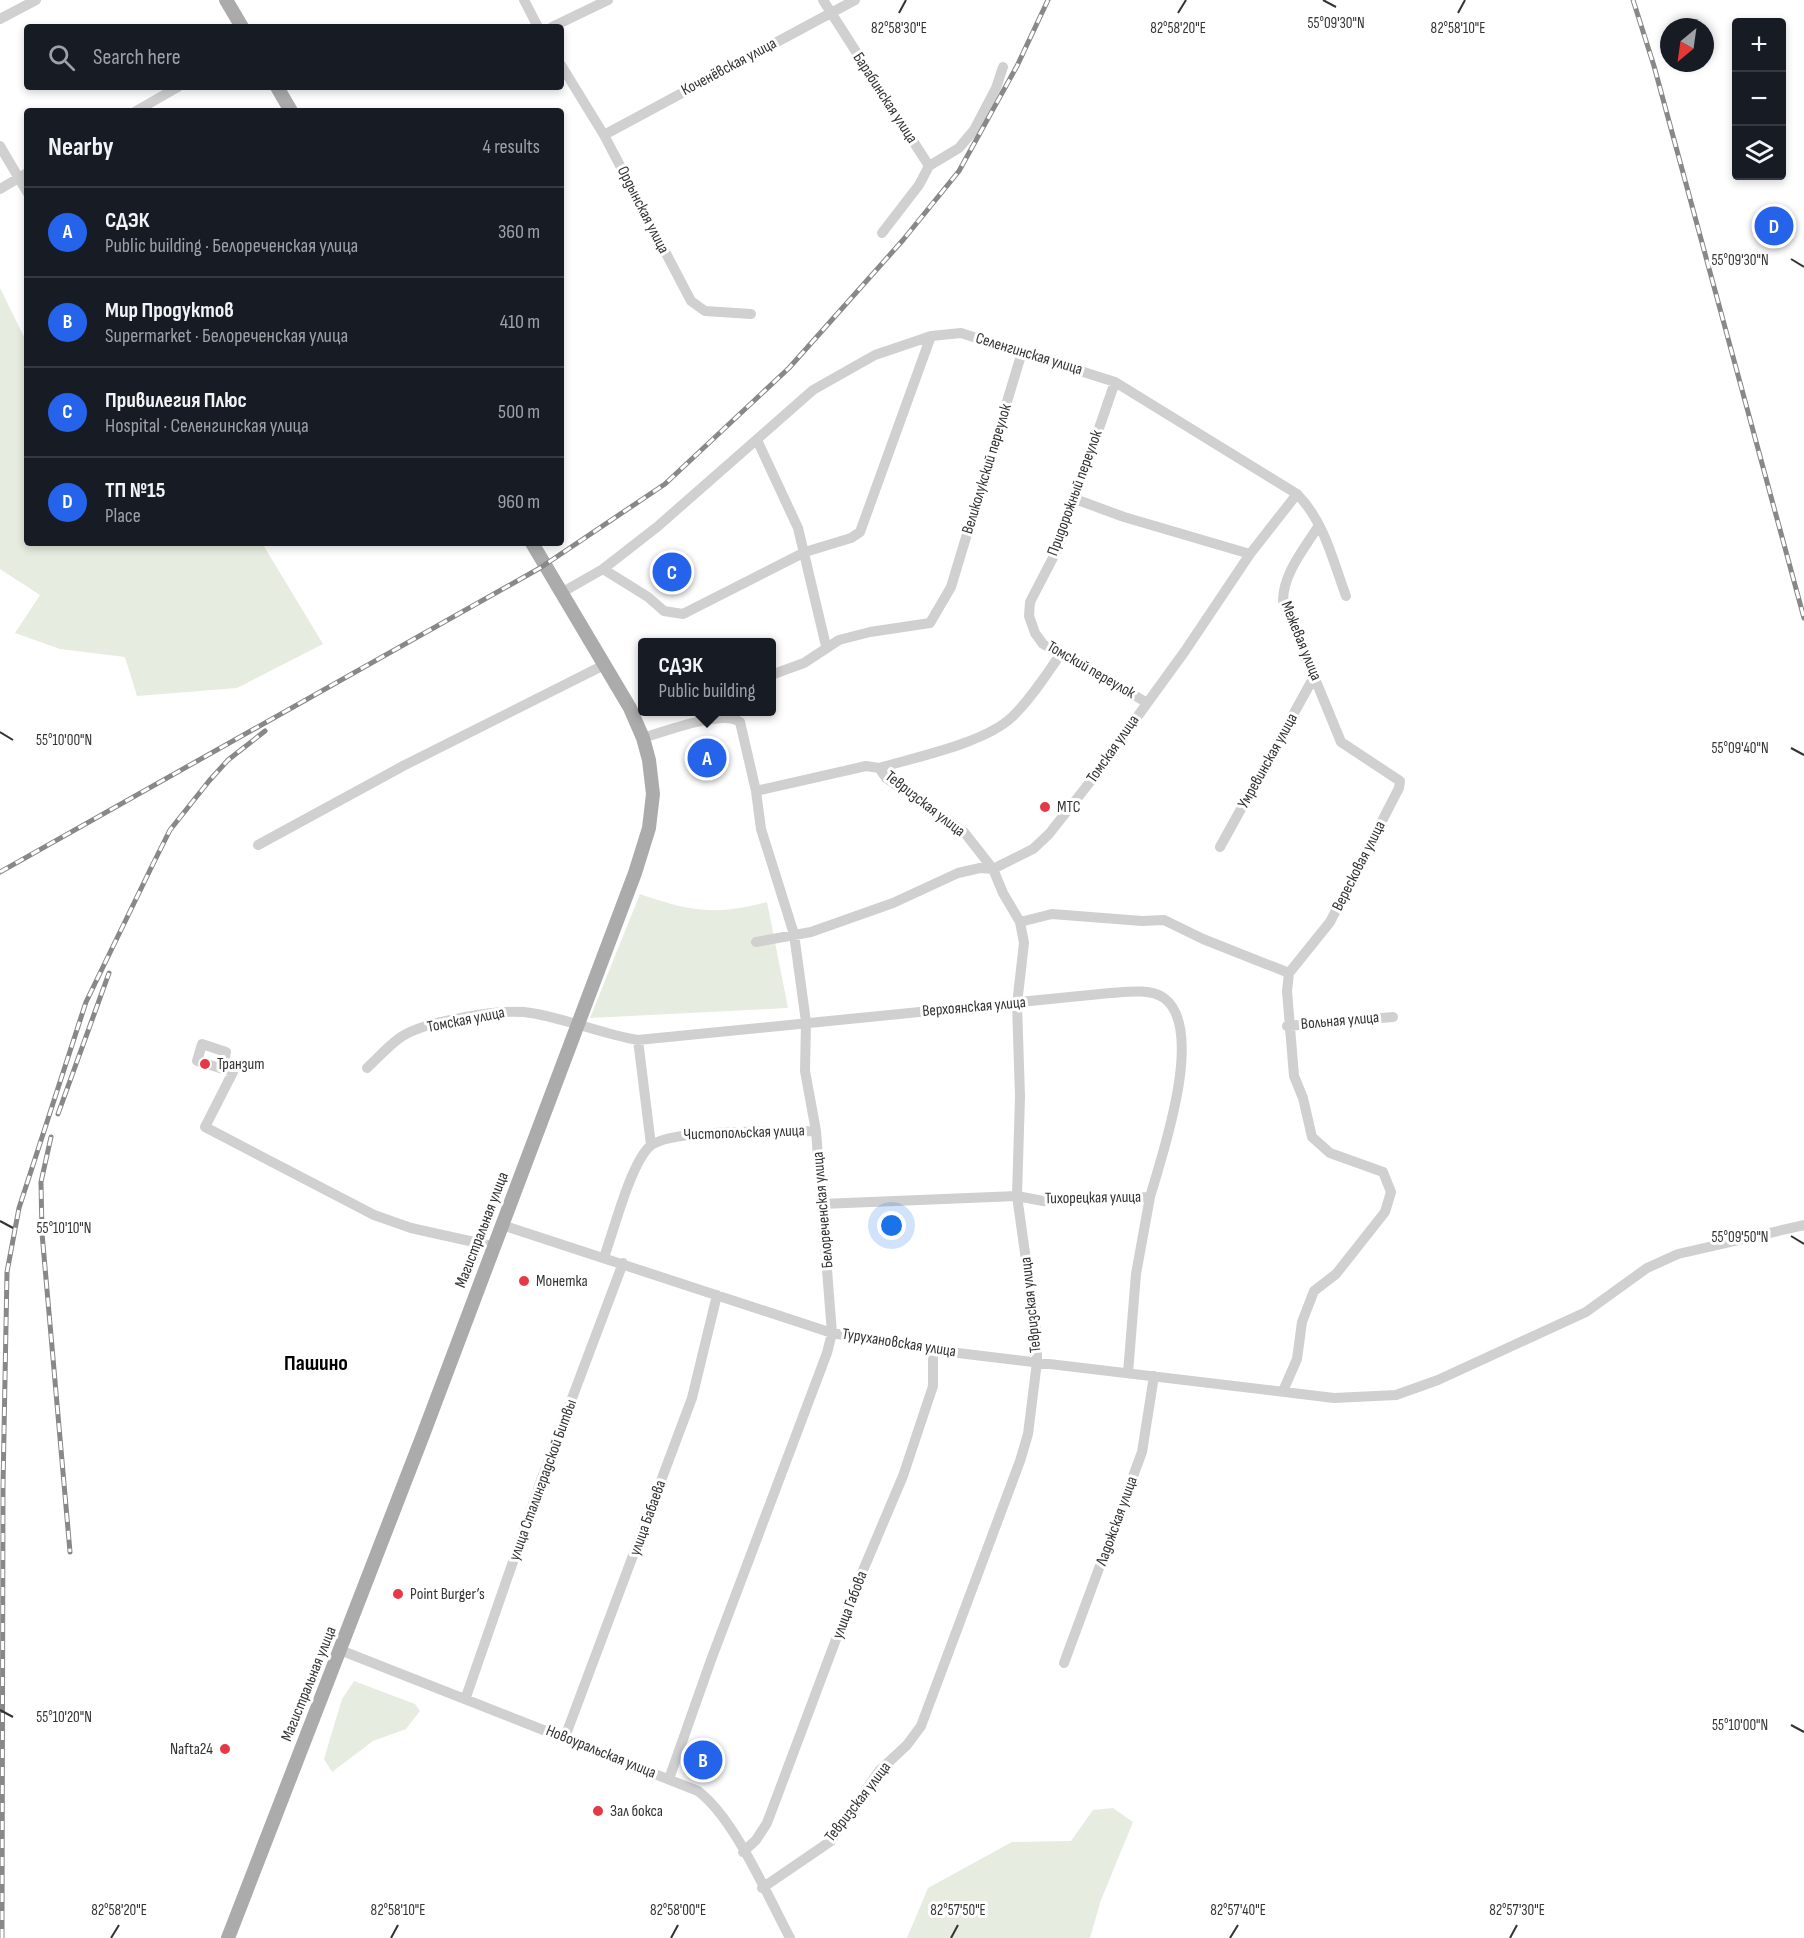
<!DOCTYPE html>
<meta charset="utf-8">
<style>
:root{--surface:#171b24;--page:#242831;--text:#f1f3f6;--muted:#9ea1a6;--line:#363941;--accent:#2563eb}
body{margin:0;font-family:"Sofia Sans Condensed",sans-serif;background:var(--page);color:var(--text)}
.controls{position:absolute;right:18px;top:18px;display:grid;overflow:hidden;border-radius:6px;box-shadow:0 3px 9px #0003}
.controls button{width:54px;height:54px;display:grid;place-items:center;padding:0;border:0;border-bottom:2px solid var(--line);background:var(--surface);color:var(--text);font:30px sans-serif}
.compass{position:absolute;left:1660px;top:18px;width:54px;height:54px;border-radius:50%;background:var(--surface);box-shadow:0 3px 9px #0003;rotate:209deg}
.you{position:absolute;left:892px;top:1226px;width:21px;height:21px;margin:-15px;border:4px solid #fff;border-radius:50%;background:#1a73e8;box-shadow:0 0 0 9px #1a73e833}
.badge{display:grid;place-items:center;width:39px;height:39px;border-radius:50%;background:var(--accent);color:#fff;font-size:20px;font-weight:700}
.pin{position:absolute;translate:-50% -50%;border:3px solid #fff;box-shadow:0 2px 6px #0006}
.popup{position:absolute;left:638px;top:638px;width:138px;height:78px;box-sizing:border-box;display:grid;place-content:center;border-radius:6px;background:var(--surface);filter:drop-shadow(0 2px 4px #0005);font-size:20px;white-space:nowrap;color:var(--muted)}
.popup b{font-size:22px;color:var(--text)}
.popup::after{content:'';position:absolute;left:50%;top:100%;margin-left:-12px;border:12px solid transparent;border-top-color:var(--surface)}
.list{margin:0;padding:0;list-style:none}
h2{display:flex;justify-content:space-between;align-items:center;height:78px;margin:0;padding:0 24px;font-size:26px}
h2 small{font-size:20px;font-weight:400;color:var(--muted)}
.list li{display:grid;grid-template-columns:39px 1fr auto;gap:18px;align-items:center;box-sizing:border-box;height:90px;padding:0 24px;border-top:2px solid var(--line)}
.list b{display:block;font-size:22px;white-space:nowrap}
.list p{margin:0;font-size:20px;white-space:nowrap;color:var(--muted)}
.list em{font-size:20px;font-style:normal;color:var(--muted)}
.icon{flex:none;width:33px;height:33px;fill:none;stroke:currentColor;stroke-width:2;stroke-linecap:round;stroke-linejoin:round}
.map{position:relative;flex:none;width:1804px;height:1938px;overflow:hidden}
.search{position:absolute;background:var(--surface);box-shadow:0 3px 9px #0003;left:24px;top:24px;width:540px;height:66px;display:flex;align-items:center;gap:15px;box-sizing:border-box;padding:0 21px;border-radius:6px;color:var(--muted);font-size:22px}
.panel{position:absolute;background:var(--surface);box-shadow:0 3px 9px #0003;left:24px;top:108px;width:540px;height:438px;border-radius:6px}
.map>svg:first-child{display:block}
.green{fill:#e6ecdf}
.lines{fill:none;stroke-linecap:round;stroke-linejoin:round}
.minor{stroke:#d0d0d0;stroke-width:10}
.major{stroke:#ababab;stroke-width:14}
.rail-casing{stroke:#888;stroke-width:5}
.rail{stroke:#fff;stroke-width:3;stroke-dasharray:9;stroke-linecap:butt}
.ticks{fill:none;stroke:#333;stroke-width:2}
.poi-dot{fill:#e63946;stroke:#fff;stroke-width:2}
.labels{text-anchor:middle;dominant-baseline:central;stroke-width:6;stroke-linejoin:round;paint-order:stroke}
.street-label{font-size:16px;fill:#333;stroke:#fff}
.poi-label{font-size:16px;fill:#333;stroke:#fff;text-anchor:start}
.district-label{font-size:22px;font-weight:bold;fill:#000;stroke:#fff}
.ticks-label{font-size:15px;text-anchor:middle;fill:#333;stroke:#fff;stroke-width:6;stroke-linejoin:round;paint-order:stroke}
</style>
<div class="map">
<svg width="1804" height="1938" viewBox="0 0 1804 1938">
<rect width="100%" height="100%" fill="#fff"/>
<!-- green -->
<path class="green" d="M0,288L27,343V543H262L323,644L237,688L137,696L125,657L60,649L15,633L40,595L0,569Z
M640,894C688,911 716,916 767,902L788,1008L590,1018Z
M354,1681L415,1704L420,1711L406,1729L373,1741L332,1772L324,1759L342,1699Z
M1113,1808L1133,1822L1101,1900L1090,1938H907L928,1888L1012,1842L1071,1841L1093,1810Z"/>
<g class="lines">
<!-- minor -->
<path class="minor" d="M524,0L538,27
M823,0L929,166
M0,19L36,0
M552,27L608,0
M561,65L604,135L691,301L705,311L751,314
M136,111L178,87
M604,135L855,0
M0,146L27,192
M0,189L27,173
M882,233L919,185L929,166L959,148L974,130L996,88L1003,67
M1115,382L1057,550L1030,602L1029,616L1035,633L1043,644L1146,702
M757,440L798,528L826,646
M1075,499L1124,517L1250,554
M603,569L648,597L664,611L683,614L805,552L851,538L860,532L931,336
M561,593L603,569L657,527L813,390L875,355L931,336L961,333L1115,382L1297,494C1324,521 1333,561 1346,596
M771,675L804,663L839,640L870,632L930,623L951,587L1022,352
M643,738C663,732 723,709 740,722L756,791L761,829L794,934L806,1022L805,1071L816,1131L832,1333L827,1353L711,1660L669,1779
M756,791L866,766L879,768C916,757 985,743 1012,717C1031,699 1045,676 1060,655
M258,845L403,766L604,665
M1220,847L1315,675
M1020,922L1052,914L1142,921L1164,920L1203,939L1289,973
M756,942L811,932L893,903L958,873L980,868L993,869L1033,849L1049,834L1090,782L1185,651L1250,554L1297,494
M1287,1026L1393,1017
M638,1040L651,1145
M367,1068C378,1058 389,1045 401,1037C425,1021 503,1008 531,1013C568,1019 602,1034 638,1040L1110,993C1126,992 1150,988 1164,998C1206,1029 1162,1155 1150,1197
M223,1069L226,1052L202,1044L197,1061L233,1072L205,1127L374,1215L411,1228L492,1246
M822,1204L1017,1196L1043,1201L1150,1197L1136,1274L1128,1373
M502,1225L832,1333L933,1350L1334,1398L1396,1395L1438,1380L1586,1312L1647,1268L1678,1254L1804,1225
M604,1257C614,1230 630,1166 649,1147C668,1128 784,1132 816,1131
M1283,1391L1297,1359L1302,1322L1314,1291L1336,1274L1385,1212L1391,1192L1383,1172L1330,1153L1312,1137L1303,1098L1294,1076L1287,991L1289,973L1330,922L1399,788L1400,781L1341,742L1283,601C1283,573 1305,548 1319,525
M340,1650L698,1791C735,1819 767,1895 790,1938
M1064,1663L1142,1452L1154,1376
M466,1697L542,1478L623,1263
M565,1737L692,1398L717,1295
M743,1852L756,1840L767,1823L853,1594L903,1476L933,1386V1350
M762,1888L831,1841L879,1771L907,1745L921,1726L1020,1461L1028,1434L1037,1362V1338L1017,1196L1020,1096L1017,1004L1024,943L1020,922L1003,893L993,869L964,832L886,778L879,768"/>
<!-- major -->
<path class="major" d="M226,0L242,27
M277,87L291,111
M228,1938L423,1435L635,873L649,828L653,794L649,760L643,738L630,708L532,543"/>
<!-- rail casing -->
<g class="rail-casing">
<path id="rail" d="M1633,0L1654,66L1804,618
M0,872L540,568L665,484L789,368L903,240L959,171L1017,66L1048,0
M58,1114L109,973
M51,1137L41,1182L42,1233L70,1552
M2,1938L3,1486L7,1272L19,1208L86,1002L152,866L170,830L209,781L228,760L265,731"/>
</g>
<!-- rail -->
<use href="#rail" class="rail"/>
</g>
<!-- ticks -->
<path class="ticks" d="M1323,0L1336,7M899,13L906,0M1178,13L1186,0M1458,13L1465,0M1791,259L1804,267M0,732L13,740M1791,748L1804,755M0,1221L13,1228M1791,1236L1804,1244M0,1710L13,1717M1791,1725L1804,1732M111,1938L119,1925M391,1938L398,1925M671,1938L678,1925M951,1938L958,1925M1230,1938L1238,1925M1510,1938L1517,1925"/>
<!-- markers -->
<g class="poi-dot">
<circle cx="1045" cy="807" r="6"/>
<circle cx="205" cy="1064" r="6"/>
<circle cx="524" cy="1281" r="6"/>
<circle cx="398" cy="1594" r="6"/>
<circle cx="225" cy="1749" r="6"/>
<circle cx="598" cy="1811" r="6"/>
</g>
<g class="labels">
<!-- street labels -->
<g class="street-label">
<text transform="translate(729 67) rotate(-28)">Коченёвская улица</text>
<text transform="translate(885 98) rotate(57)">Барабинская улица</text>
<text transform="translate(643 210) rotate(63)">Ордынская улица</text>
<text transform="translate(1029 354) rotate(17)">Селенгинская улица</text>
<text transform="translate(987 469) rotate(-73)">Великолукский переулок</text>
<text transform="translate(1075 493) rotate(-70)">Придорожный переулок</text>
<text transform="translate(1301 641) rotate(68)">Межевая улица</text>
<text transform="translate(1091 670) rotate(30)">Томский переулок</text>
<text transform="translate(1113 749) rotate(-55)">Томская улица</text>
<text transform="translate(1268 761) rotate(-61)">Умревинская улица</text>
<text transform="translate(925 804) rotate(38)">Тевризская улица</text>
<text transform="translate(1359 866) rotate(-63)">Вересковая улица</text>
<text transform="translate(974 1007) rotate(-5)">Верхоянская улица</text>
<text transform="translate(466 1020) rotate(-11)">Томская улица</text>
<text transform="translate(1340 1021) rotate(-5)">Вольная улица</text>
<text transform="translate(744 1133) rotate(-2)">Чистопольская улица</text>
<text transform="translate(1093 1198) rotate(-1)">Тихорецкая улица</text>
<text transform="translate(823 1210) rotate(-95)">Белореченская улица</text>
<text transform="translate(482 1230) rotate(-69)">Магистральная улица</text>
<text transform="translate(1031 1305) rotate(-96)">Тевризская улица</text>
<text transform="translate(899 1343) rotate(9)">Турухановская улица</text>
<text transform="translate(543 1480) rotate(-70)">улица Сталинградской Битвы</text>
<text transform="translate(648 1518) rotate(-70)">улица Бабаева</text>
<text transform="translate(1117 1521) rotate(-70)">Ладожская улица</text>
<text transform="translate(850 1605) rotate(-69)">улица Габова</text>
<text transform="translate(309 1684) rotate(-68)">Магистральная улица</text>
<text transform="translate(601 1752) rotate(22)">Новоуральская улица</text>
<text transform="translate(858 1802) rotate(-52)">Тевризская улица</text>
</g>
<!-- poi labels -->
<g class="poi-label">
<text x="1057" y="807">МТС</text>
<text x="217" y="1064">Транзит</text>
<text x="536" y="1281">Монетка</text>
<text x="410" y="1594">Point Burger’s</text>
<text x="213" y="1749" text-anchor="end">Nafta24</text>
<text x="610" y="1811">Зал бокса</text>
</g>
<!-- district labels -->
<g class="district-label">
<text x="316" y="1363">Пашино</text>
</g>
</g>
<g class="ticks-label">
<text x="1336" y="28">55°09'30"N</text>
<text x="899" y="33">82°58'30"E</text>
<text x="1178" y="33">82°58'20"E</text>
<text x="1458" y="33">82°58'10"E</text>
<text x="1740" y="265">55°09'30"N</text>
<text x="64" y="745">55°10'00"N</text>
<text x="1740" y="753">55°09'40"N</text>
<text x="64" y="1233">55°10'10"N</text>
<text x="1740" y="1242">55°09'50"N</text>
<text x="64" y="1722">55°10'20"N</text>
<text x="1740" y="1730">55°10'00"N</text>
<text x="119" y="1915">82°58'20"E</text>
<text x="398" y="1915">82°58'10"E</text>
<text x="678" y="1915">82°58'00"E</text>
<text x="958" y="1915">82°57'50"E</text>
<text x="1238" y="1915">82°57'40"E</text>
<text x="1517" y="1915">82°57'30"E</text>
</g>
</svg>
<div class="controls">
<button>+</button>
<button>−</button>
<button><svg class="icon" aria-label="layers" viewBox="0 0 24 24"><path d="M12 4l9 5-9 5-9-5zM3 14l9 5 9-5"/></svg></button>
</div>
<svg class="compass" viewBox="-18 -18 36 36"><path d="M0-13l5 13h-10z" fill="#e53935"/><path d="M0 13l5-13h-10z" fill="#9ea1a6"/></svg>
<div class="you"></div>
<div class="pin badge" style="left:707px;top:758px">A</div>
<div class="popup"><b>СДЭК</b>Public building</div>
<div class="pin badge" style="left:703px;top:1760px">B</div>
<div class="pin badge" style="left:672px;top:572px">C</div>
<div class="pin badge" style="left:1774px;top:226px">D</div>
<div class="search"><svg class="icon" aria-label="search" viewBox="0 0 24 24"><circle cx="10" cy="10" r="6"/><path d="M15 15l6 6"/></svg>Search here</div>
<section class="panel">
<h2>Nearby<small>4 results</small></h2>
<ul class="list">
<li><span class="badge">A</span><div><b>СДЭК</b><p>Public building · Белореченская улица</p></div><em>360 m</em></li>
<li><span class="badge">B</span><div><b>Мир Продуктов</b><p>Supermarket · Белореченская улица</p></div><em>410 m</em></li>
<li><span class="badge">C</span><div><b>Привилегия Плюс</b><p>Hospital · Селенгинская улица</p></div><em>500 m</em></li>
<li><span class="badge">D</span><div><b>ТП №15</b><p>Place</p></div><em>960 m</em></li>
</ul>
</section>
</div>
